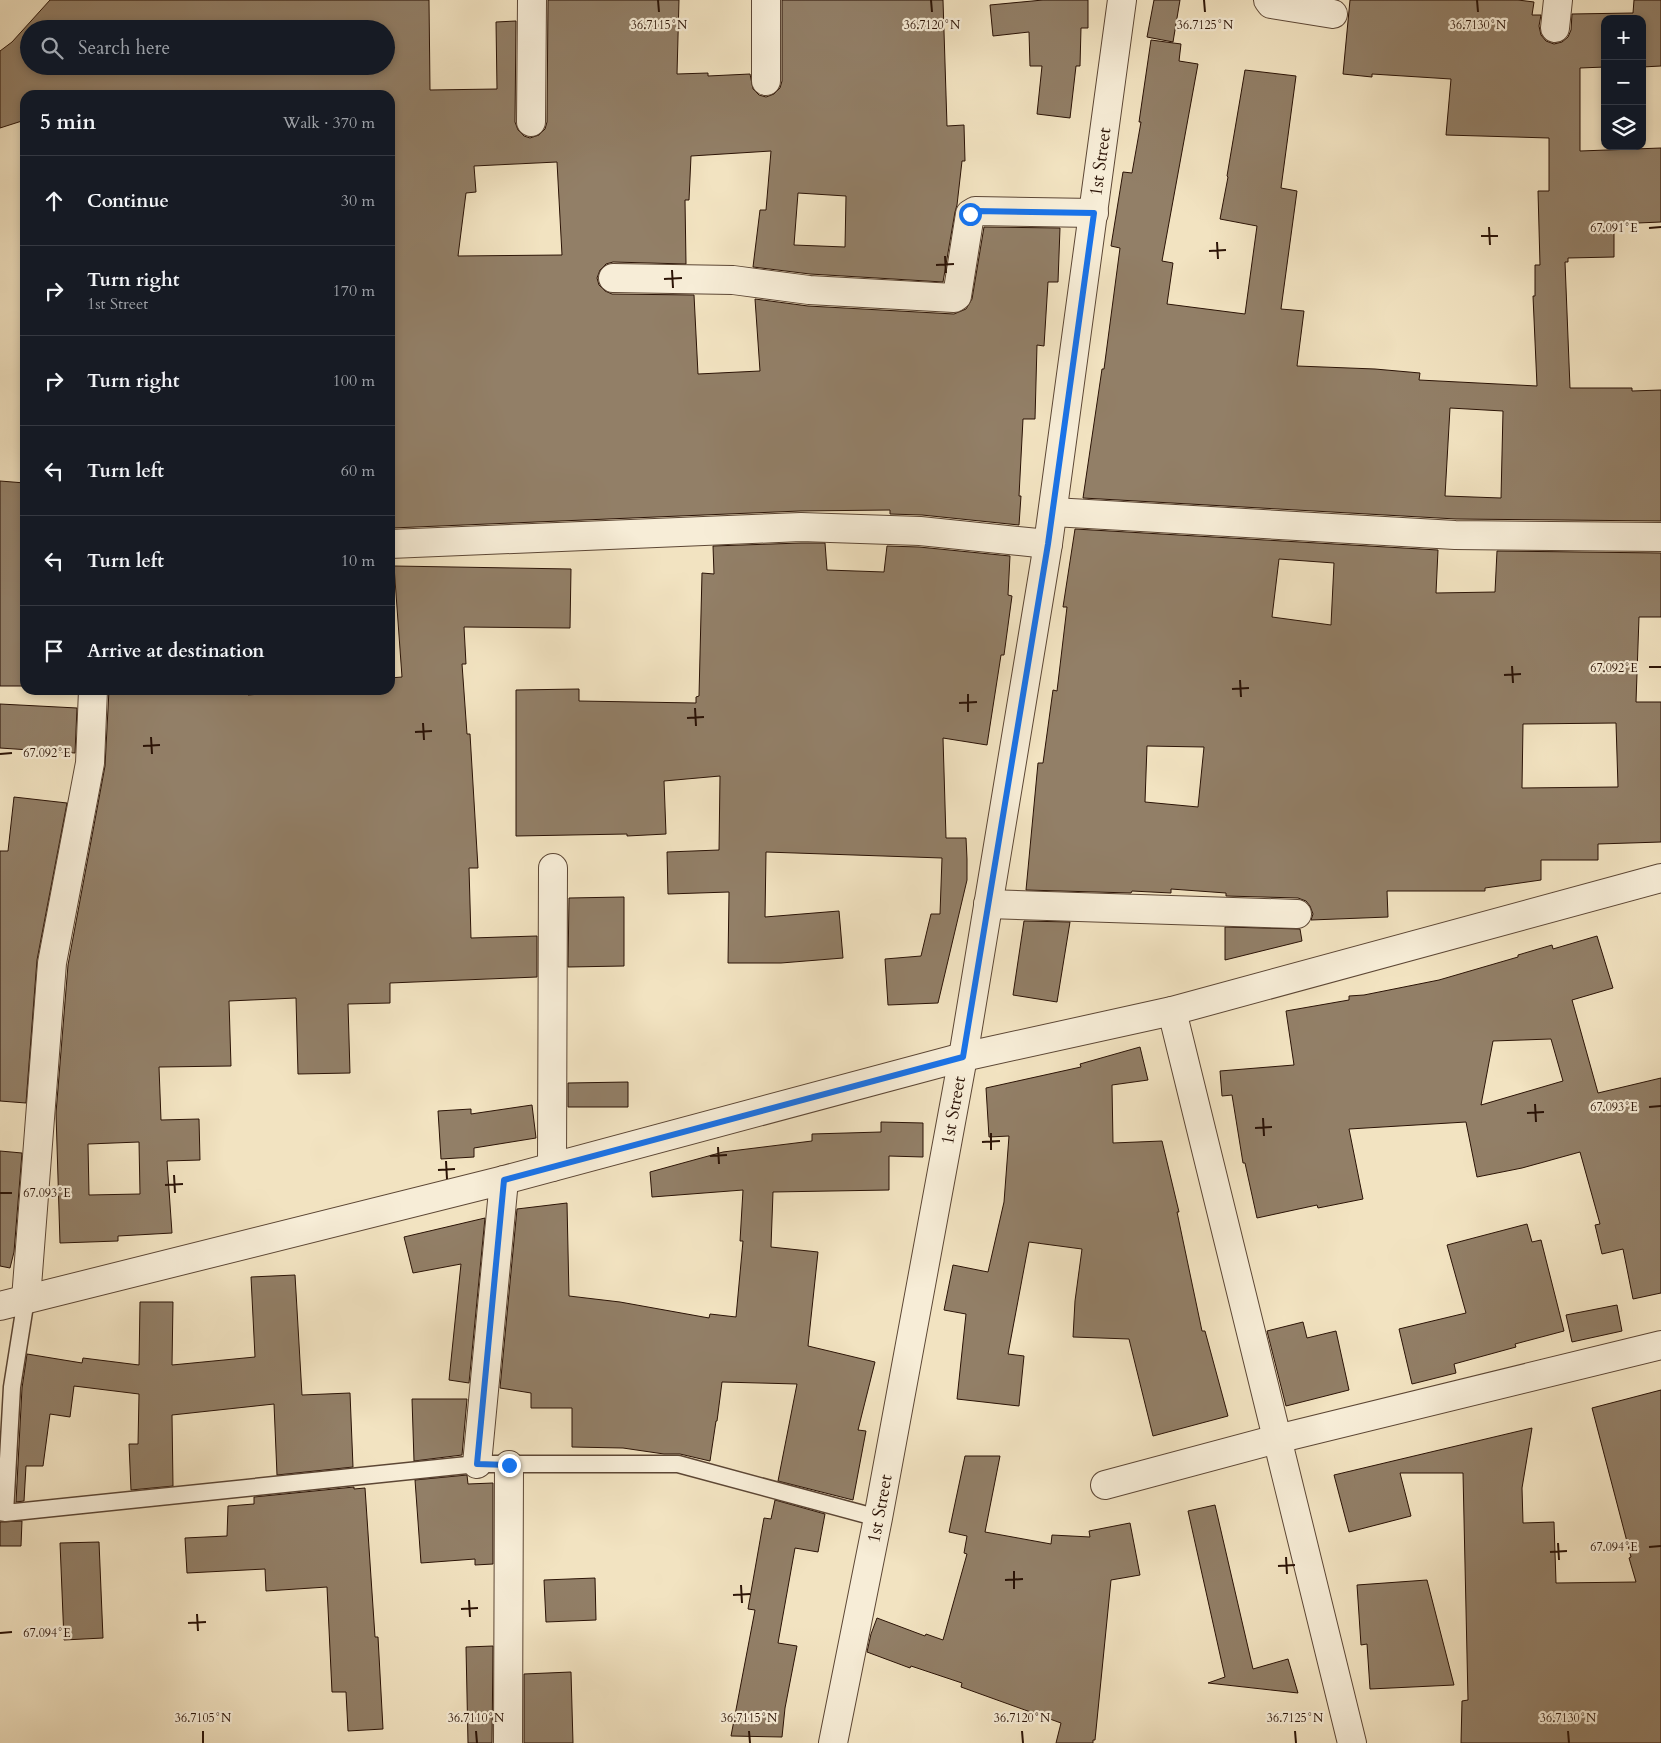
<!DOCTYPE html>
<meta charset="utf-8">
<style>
:root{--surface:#171b24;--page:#242831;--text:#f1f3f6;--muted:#9ea1a6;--line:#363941}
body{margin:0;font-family:Cardo,serif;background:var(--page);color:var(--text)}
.controls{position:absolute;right:15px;top:15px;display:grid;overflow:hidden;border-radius:10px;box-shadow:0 2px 8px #0003}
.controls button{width:45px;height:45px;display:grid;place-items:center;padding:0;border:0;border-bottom:1px solid var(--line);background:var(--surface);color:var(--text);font:25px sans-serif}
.stop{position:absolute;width:15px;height:15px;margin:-11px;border:4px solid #1a73e8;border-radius:50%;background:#fff}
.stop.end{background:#1a73e8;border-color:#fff;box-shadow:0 1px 5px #0008}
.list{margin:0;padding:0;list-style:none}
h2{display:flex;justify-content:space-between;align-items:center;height:65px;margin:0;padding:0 20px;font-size:21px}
h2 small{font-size:16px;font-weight:400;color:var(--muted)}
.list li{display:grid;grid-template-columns:32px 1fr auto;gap:15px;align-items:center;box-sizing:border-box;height:90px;padding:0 20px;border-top:1px solid var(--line)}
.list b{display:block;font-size:19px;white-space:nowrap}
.list p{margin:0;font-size:16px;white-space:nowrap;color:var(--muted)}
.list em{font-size:16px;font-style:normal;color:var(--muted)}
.icon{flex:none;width:28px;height:28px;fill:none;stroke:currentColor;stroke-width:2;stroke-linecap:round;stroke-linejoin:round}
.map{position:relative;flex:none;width:1661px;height:1743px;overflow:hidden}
.search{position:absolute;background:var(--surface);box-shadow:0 2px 8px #0003;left:20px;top:20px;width:375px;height:55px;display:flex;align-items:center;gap:12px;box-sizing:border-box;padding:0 18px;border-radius:28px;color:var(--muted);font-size:19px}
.panel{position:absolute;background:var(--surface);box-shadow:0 2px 8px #0003;left:20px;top:90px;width:375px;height:605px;border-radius:15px}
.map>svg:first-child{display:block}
.building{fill:#927f67;stroke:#2b1306;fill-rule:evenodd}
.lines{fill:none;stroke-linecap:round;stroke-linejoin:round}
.service-casing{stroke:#5d4735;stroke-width:19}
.minor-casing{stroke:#5d4735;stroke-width:30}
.service{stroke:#f7edd7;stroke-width:16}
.minor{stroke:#f7edd7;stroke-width:28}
.route{stroke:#1a73e8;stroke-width:6}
.ticks{fill:none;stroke:#2b1306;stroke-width:2}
.labels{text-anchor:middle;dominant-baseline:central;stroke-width:4.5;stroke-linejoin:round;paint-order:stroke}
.street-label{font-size:18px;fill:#2b1306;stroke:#f7edd7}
.ticks-label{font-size:12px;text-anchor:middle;fill:#2b1306;stroke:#f7edd7;stroke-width:4.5;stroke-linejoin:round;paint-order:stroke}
</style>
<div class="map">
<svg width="1661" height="1743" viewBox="0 0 1661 1743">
<rect width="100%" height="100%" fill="#f2e3c1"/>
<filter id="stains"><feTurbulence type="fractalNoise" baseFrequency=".004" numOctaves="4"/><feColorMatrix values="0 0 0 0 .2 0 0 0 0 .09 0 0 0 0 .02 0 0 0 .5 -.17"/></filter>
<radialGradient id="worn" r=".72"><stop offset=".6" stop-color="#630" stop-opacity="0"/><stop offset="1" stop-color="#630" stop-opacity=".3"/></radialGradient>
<!-- building -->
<path class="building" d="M50,0H429L430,90L497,89L496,22L516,21L515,122L518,130L524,136L530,138L539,135L545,129L547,122L548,0H679L677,74L708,73V76L750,74L753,89L759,95L766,97L774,94L780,88L782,81V0H943L947,126L964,125L965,161H962L957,205L955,212L943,282L810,274L753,267L760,210H766L771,151L691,156L689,200H685L686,264L613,262L606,264L600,270L597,278L599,285L605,291L612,294L694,295L698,374L760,371L755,299L808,306L954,314L966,309L972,299L984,227L1060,228L1058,282H1048L1044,346L1037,345L1035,419H1023L1019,496H1021L1019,525L922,515L890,514V510L800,511L392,528L390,527V95H25V120L0,128V51L12,42ZM29,29H386V66H29ZM557,162L562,255L458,256L466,193L476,192L474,166ZM798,193L846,196L845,247L794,245Z
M1043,0H1088V28H1081L1080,66H1076L1070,118L1037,114L1042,66H1030L1029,32L993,36L990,5Z
M1154,0H1180L1173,42L1147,37Z
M1350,0H1518L1534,2L1532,15H1541L1539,26L1541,35L1546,41L1554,44L1562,42L1568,37L1571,30L1572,14L1633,13L1634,0H1661V66L1642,67V19H1605V67L1580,68V151L1661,148V222L1614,224V257L1568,258V262H1565L1570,388H1632V391L1661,390V521L1456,519L1083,498L1102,369H1104L1120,248L1111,246L1123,172L1132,173L1141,122H1139L1151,40L1181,44L1179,61L1198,64L1162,261L1173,263L1167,304L1245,314L1257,226L1220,219L1228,177L1227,176L1245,70L1296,76L1281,188L1297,191L1281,309L1304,311L1297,366L1375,369L1420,373L1419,380L1537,386L1533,296H1535V265H1540L1538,191H1549V138L1446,135L1451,79L1372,74V77L1343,74ZM1450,408L1503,411L1501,498L1445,496Z
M0,481L25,483L23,686H0Z
M1075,529L1438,550L1436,593L1495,592L1497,551L1661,553V617H1639L1636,702H1661V842L1598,844V860H1541V880L1485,888V891H1387L1388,917L1311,920L1313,914L1310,906L1306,901L1298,898L1226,896V893L1171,889V893L1132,891L1131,893L1026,890L1038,763H1043L1053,690L1057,691L1067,607H1063ZM1279,559L1334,563L1331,625L1272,617ZM1616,723L1618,787L1522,788L1523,724ZM1147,746L1204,747L1198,807L1145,802Z
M801,543H825L827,570L884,572L887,546L919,547L1010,556L1008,595L1012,596L1004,655H1001L987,745L943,738L946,838H966L967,859V880L938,1003L888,1005L885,959L921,956L931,914H940L942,858L766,852L765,917L839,911L843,958L781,963H728L729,892L668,894L667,852L719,850L720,776L664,781L666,834L627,836V834L516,836V690L579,689V701L696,703V697L699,696L702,573L714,574L713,546Z
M394,566L571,569L570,628L464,627L466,664H462L467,734H470L478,868H469L471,938L537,936V977L390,983V1003L348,1004L350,1073L298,1074L296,998L229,1001L231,1066L159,1067L161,1120L199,1119L200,1160L167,1161L172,1233L118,1236V1241L60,1243L56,1113L68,965L105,766L109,690H248V695L309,690H390V678L402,677ZM139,1142L140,1194L89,1195L88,1144Z
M0,704L77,708L75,753L0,748Z
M14,797L67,803L37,960L26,1103L0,1101V851H8Z
M624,897V966L568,967L569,898Z
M1024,921L1070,922L1057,1002L1013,995Z
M1225,927L1300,929L1302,941L1225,960Z
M1597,936L1613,988L1572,1000L1598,1093L1661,1078V1293L1633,1299L1623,1249L1602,1254L1595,1225L1600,1224L1580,1152L1522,1168L1477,1177L1466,1122L1349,1129L1363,1199L1318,1208L1317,1205L1257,1218L1245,1163H1243L1232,1095L1222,1096L1220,1071L1294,1065L1286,1011L1349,1000V996L1364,995L1439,980L1518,957V955L1552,945L1553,949ZM1551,1039L1563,1081L1481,1105L1493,1041Z
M1140,1047L1148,1080L1112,1085L1113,1143L1162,1141L1179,1212H1177L1202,1331H1205L1228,1416L1153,1436L1129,1339L1073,1337L1075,1301L1082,1249L1029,1242L1008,1354L1024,1356L1019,1406L957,1399L966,1314L944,1310L953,1265L988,1272L1004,1202L1009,1136L989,1137L986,1088L1081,1067L1080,1064Z
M628,1082V1107H568V1083Z
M532,1105L536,1138L474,1148V1157L441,1159L438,1111L471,1109V1114Z
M881,1122L923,1123V1157L889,1156V1190L773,1192L771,1247L818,1252L808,1346L875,1362L858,1430L866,1431L853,1500L778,1481L797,1384L722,1382L717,1421H716L710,1461L680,1454H664L623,1448L572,1447V1408H531V1393L500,1388L517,1209L567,1203L569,1296L620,1302L709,1318L710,1314L736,1317L743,1241H740L743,1190L652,1197L650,1172L723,1152L812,1141V1134L881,1132Z
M0,1151L22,1153L14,1252L10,1268L0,1266Z
M485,1218L469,1383L449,1380L461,1264L413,1273L404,1237Z
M1527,1224L1532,1242L1541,1240L1564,1331L1515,1344L1516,1347L1454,1364L1456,1373L1412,1384L1399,1329L1466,1313L1447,1245Z
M295,1275L302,1395L350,1393L353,1467L277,1475L274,1404L172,1415L173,1486L131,1490L129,1444H138L139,1394L74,1386L70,1417L50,1414L43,1466H26L24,1501L16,1502L22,1388L27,1354L82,1363L83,1358L139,1365L140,1302H173L172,1365L255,1357L251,1277Z
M1617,1305L1622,1331L1572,1342L1566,1315Z
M1303,1322L1307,1338L1336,1331L1349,1390L1286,1406L1267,1331Z
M1661,1390V1743H1461L1462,1701L1468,1700L1463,1473H1400L1411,1516L1349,1532L1334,1475L1532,1428L1522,1488L1523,1523L1554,1522L1556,1583L1636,1582L1629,1558L1631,1557L1592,1408Z
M412,1399H467L462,1455L414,1461Z
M965,1456H1000L985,1532L1051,1544L1052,1535L1090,1537L1089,1531L1130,1523L1140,1575L1111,1580L1095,1740H1093V1743H1056L1061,1723L961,1687L962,1683L911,1666L910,1668L867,1652L871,1634L877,1618L925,1636L926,1634L943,1640L967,1554L964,1553L967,1536L949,1532Z
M467,1475L468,1484L493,1483V1564L475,1565V1559L421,1563L415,1480Z
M354,1487V1489L365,1488L375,1637H378L383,1729L348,1731L346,1692H332L327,1587L266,1591L265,1569L187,1573L185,1538L227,1536L228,1506L254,1504V1497Z
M775,1500L825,1514L818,1552L795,1548L778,1643L797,1646L785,1708L782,1737L731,1736L755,1610L748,1609L764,1518L771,1519Z
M1215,1505L1253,1669L1288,1659L1298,1693L1208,1683L1225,1677L1188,1511Z
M22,1521L21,1546H0V1522Z
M99,1542L103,1638L64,1640L60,1543Z
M595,1578L596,1620L546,1622L544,1580Z
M1427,1580L1454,1685L1370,1689L1367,1644L1361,1645L1357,1585Z
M493,1646L492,1743H468L466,1647Z
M571,1672L573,1743H524V1674Z"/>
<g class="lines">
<!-- service casing -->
<g class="service-casing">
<path id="service" d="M0,1512L5,1513L477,1464H678L878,1518
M5,1513L12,1387L26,1299"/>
</g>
<!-- minor casing -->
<g class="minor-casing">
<g id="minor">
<path d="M1268,0L1271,4L1333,14"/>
<path d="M1555,28L1558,0"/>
<path d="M766,81V0"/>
<path d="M531,122L532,0"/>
<path d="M613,278L733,280L809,290L954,298L957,296L970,214L975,211L1094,213"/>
<path d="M1053,512L1455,535L1661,537"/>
<path d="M390,544L801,527L920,531L1048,544"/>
<path d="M988,904L1297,914"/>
<path d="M1172,1011L1352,1743"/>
<path d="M552,1167L553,868"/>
<path d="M26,1299L52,963L90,763L93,690"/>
<path d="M0,1306L504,1180L963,1057L1172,1011L1661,878"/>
<path d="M477,1464L504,1180"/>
<path d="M1105,1485L1277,1439L1661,1345"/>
<path d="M508,1743L509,1465"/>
<path id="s1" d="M833,1743L878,1518L963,1057L1048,544L1122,0"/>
</g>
</g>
<!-- service -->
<use href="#service" class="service"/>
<!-- minor -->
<use href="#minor" class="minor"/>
</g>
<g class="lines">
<!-- route -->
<path class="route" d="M509,1465L477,1464L504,1180L963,1057L1048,544L1094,213L975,211L970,214"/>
</g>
<!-- ticks -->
<path class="ticks" d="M658,0L659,12M931,0L932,12M1204,0L1205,12M1477,0L1478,12M1489,227L1490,245M1649,228L1661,227M1481,236H1498M1217,242L1218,259M1209,251L1226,250M945,256L946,273M936,265L954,264M672,270L673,288M664,279L682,278M1512,666L1513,683M1649,667H1661M1504,675L1521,674M1240,680L1241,697M1232,689L1249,688M968,694V712M959,703L977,702M695,708L696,726M687,718L704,717M423,723L424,740M415,732L432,731M151,737L152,754M143,746L160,745M0,754L12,753M1535,1104L1536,1122M1649,1107L1661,1106M1527,1113L1544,1112M1263,1118L1264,1136M1255,1128L1272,1127M991,1133V1150M982,1142L1000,1141M718,1147L719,1164M710,1156L727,1155M446,1161L447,1179M438,1170L455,1169M174,1175L175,1193M165,1185L183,1184M0,1193H12M1558,1543L1559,1560M1649,1547L1661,1546M1550,1552L1567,1551M1286,1557L1287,1574M1278,1566L1295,1565M1014,1571V1589M1005,1580L1023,1579M741,1585L742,1603M733,1595L750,1594M469,1600L470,1617M461,1609L478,1608M197,1614L198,1631M188,1623L206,1622M0,1633L12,1632M203,1731V1743M476,1731L477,1743M749,1731L750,1743M1022,1731L1023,1743M1295,1731L1296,1743M1568,1731L1569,1743"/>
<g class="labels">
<!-- street labels -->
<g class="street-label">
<text stroke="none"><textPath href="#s1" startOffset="1604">1st Street</textPath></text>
<text stroke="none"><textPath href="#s1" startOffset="644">1st Street</textPath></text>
<text stroke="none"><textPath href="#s1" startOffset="239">1st Street</textPath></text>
</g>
</g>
<g class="ticks-label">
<text x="659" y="29">36.7115°N</text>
<text x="932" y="29">36.7120°N</text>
<text x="1205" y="29">36.7125°N</text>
<text x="1478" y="29">36.7130°N</text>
<text x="1614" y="232">67.091°E</text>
<text x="1614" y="672">67.092°E</text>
<text x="47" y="757">67.092°E</text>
<text x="1614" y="1111">67.093°E</text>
<text x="47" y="1197">67.093°E</text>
<text x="1614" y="1551">67.094°E</text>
<text x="47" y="1637">67.094°E</text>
<text x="203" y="1722">36.7105°N</text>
<text x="476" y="1722">36.7110°N</text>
<text x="749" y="1722">36.7115°N</text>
<text x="1022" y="1722">36.7120°N</text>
<text x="1295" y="1722">36.7125°N</text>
<text x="1568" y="1722">36.7130°N</text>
</g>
<rect width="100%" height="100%" filter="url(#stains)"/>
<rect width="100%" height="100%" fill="url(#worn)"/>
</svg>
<div class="controls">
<button>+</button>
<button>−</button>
<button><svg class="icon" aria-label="layers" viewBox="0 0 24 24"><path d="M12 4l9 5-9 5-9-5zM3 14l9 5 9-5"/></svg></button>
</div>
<div class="stop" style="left:970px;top:214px"></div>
<div class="stop end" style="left:509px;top:1465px"></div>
<div class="search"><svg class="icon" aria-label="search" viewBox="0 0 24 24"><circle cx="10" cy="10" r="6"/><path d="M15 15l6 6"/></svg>Search here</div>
<section class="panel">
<h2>5 min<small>Walk · 370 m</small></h2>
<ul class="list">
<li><svg class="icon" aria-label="ahead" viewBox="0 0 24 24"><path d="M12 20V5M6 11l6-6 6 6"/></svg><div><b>Continue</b></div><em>30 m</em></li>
<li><svg class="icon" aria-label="right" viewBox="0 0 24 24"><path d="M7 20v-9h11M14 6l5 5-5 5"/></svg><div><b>Turn right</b><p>1st Street</p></div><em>170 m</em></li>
<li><svg class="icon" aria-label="right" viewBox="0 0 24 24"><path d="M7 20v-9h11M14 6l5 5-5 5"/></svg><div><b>Turn right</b></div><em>100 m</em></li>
<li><svg class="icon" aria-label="left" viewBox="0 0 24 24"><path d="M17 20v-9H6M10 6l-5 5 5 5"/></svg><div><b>Turn left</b></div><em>60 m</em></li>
<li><svg class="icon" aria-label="left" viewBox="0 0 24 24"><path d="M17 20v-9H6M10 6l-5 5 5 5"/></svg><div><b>Turn left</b></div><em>10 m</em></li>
<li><svg class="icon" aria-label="arrive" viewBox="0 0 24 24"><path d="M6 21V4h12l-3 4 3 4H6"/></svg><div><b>Arrive at destination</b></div></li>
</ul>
</section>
</div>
